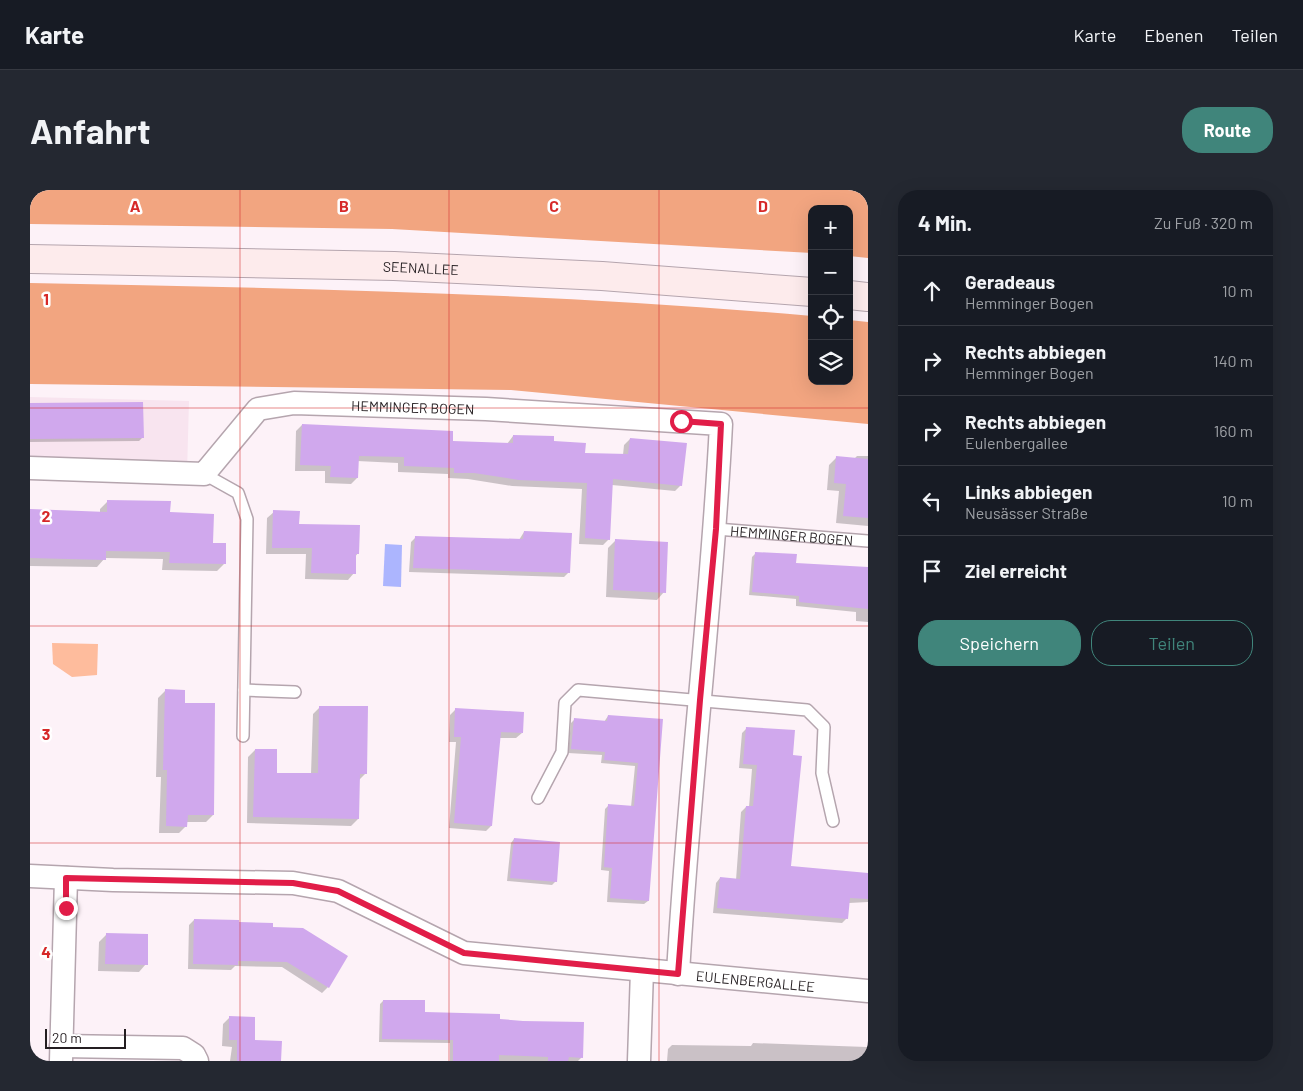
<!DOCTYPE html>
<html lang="de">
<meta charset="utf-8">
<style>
:root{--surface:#171b24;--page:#242831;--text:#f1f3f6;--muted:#9ea1a6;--line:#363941;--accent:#40857b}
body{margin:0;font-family:Barlow,sans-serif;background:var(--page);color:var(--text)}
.controls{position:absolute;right:15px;top:15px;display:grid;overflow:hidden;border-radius:10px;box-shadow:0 5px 20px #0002}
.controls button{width:45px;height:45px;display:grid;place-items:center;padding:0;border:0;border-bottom:1px solid var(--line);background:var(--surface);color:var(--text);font:25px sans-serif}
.scale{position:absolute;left:15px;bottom:12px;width:81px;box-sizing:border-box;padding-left:5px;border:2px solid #241e21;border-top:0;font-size:14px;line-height:18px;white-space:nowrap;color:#241e21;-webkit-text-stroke:4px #fff;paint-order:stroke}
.stop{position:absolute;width:15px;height:15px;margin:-11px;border:4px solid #e11d48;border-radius:50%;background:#fff}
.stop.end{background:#e11d48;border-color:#fff;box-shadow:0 1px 5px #0008}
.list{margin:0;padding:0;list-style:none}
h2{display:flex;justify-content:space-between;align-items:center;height:65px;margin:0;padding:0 20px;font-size:21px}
h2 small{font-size:16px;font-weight:400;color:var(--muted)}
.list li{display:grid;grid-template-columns:32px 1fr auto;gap:15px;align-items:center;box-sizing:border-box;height:70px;padding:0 20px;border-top:1px solid var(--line)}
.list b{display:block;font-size:19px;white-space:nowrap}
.list p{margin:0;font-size:16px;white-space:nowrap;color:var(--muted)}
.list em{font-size:16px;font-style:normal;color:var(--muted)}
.actions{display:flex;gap:10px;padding:15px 20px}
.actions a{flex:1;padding:11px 0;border:1px solid var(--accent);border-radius:20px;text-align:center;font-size:18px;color:var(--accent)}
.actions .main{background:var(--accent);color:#fff}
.icon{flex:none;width:28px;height:28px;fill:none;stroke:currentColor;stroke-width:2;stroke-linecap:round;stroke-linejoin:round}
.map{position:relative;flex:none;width:838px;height:871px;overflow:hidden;border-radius:20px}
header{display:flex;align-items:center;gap:30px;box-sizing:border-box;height:70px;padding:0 25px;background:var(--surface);border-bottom:1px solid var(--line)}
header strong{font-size:24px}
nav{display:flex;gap:28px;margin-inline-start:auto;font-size:18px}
.intro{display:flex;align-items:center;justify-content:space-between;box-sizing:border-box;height:120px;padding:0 30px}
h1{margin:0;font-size:35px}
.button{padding:12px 22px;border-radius:20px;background:var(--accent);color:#fff;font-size:18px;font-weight:700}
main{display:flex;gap:30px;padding:0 30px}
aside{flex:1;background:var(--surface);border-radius:20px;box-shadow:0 5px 20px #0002}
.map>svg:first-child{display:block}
.built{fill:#f8e4ef}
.green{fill:#febc9d}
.forest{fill:#f2a580}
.water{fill:#acb5fe}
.shadow{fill:#0003}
.building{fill:#d0a8ed}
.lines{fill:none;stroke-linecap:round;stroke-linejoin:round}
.service-casing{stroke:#b5a5ae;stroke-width:14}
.minor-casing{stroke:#b5a5ae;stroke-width:25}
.secondary-casing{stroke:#b5a5ae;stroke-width:30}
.service{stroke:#fff;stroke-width:11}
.minor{stroke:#fff;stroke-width:22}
.secondary{stroke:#fdebec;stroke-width:28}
.route{stroke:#e11d48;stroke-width:6}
.grid{fill:none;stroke:#d62828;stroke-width:1;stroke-opacity:0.55}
.labels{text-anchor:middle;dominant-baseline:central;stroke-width:5;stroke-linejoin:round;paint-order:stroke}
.street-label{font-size:14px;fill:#241e21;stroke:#fff}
.grid-label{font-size:16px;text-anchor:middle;font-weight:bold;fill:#d62828;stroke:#fff;stroke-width:5;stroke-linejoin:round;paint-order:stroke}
</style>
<header>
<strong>Karte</strong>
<nav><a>Karte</a><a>Ebenen</a><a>Teilen</a></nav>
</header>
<div class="intro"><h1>Anfahrt</h1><a class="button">Route</a></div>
<main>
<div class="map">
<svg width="838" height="871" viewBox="0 0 838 871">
<rect width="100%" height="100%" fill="#fdf2f8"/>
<!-- built -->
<path class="built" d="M0,207L159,211L157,283L0,278Z"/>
<!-- green -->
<path class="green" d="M22,453L68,454L67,485L42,487L23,474Z"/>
<!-- forest -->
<path class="forest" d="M0,0H838V68L819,66V19H782V63L362,39L0,34Z
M0,93C261,98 522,103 782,126V191H819V130L838,132V234L481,200L0,194Z"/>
<!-- water -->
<path class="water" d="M355,354L372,355L371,397L353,396Z"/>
<!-- shadow -->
<path class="shadow" d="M0,214L112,248L109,251L0,252Z
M272,235L422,252L477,254L483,246L523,252L554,264L593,265L594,255L600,249L651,295L645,301L582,295L579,349L573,355L549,354L552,299L482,296L438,289L418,288V284L368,282V273L327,271V288L321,294L295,293V281H265L266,241Z
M827,266H838V336L806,333L809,301L797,300L799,275L806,268L824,269Z
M77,312L139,323L194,374L187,381L132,380L133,369L75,368L67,377L0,376V321L70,323V319Z
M244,322L328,363L325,367L324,383L318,390L275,389L276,364H236L237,328Z
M494,342L539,382L534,387L379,382L381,352L386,347L489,350Z
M586,350L634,402L627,410L576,407L578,358Z
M726,363L765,374L838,378V432L826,431V422L766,416V409L719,405L722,367Z
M135,501L154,514L183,625L176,632H156V636L149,643H129L131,587H126L128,508Z
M290,517L336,583L329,590L328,629L321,636L217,633L218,567L225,560L246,584H281L283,524Z
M425,520L492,543L486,548H469L461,636L456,641L419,638L426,552H419L420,525Z
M578,526L632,530L618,711L614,714L577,712L579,681L571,680L575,619L579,615L601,617L605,576L571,573L572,565L538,563L541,533L544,530L574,532Z
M717,538L760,678L838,684V712L819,713L817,728L812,733L683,723L686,693L690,688L706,690L711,622L716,617H719L722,579L709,578L712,543Z
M484,649L526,691L522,695L477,691L481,653Z
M164,730L242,738L298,797L292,803L252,777L205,776L201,780L158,779L159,735Z
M77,744L116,774L109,782L68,781L69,752Z
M353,811L393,823L552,867L548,871H420V853L349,852L350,814Z
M200,827L223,852L250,871H200L202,857L192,856L193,834Z
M723,853L837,857V871H637L638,859L642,855L721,856Z"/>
<!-- building -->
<path class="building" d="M113,212L114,248L0,249V213Z
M272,234L423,241V251L483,253V245L524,246V251L556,253L555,263L598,264L600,248L657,253L652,296L583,289L580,350L555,348L557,293L489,290L444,283H424V278L374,276V267L329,266L328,288L300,287L301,276L270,275Z
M806,266L838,269V328L813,326L816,294L804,293Z
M77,310L141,311L140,322L184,324L183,353H196V374L139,373L140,362L76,361V370L0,368V319L77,322Z
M243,320L270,321L269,334L330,335L329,364H326V384L281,383L282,358H242Z
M494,341L542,343L540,383L383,378L385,346L493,349Z
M585,349L638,352L636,403L583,400Z
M725,362L767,364L766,373L838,377V419L769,412V406L722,402Z
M135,499L155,500V513H185L184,625H158L157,637L136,636L137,580H133Z
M289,516H338L337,584H330L329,629L223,627L225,559H247V583H288Z
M425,518L494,522L493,543L471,542L462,636L424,633L431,547H424Z
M578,525L633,529L619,711L580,708L582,678L574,677L578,614L604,616L608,573L574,570L575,562L541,559L544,528L577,531Z
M716,537L765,540L763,565L772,566L761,676L838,683V709L820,708L818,729L687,718L690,687L710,689L716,616H723L727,575L713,574Z
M484,648L530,652L527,692L480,688Z
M164,729L209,730V732L243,733V737L273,738L318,766L299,798L257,772L208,771V775L163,774Z
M76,743L118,744V775L75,774Z
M353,810H395V822L470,824V829L493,831L554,832L553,868L539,867L538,871H518V867L469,865V871H423V850L352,849Z
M199,826L225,827V850L252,851L251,871H207V850H212H199Z"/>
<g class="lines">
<!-- service casing -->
<g class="service-casing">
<g id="service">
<path d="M174,284L208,303L217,329L213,546"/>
<path id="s1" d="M686,339L838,351"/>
<path d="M214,500L265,502"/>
<path d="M508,608L532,562L535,513L548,500L777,520L794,537L792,583L803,631"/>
</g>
</g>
<!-- minor casing -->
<g class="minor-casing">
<g id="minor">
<path id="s2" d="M0,278L174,284L228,219L264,213L456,219L691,234C682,417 658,600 648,784"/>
<path id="s3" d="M0,686L83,690L263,693L308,701L434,763L838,801"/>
<path d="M31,856L153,858L164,865L167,871"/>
<path d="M31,871L36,688"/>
<path d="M609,871L612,780"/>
</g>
</g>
<!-- secondary casing -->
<g class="secondary-casing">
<g id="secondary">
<path id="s4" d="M0,69L364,76L572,86L782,102"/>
<path d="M819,105L838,107"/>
</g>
</g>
<!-- service -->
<use href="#service" class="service"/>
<!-- minor -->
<use href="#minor" class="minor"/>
<!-- secondary -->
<use href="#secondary" class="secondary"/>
</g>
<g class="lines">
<!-- route -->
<path class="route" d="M36,718V688L263,693L308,701L434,763L648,784L670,510L686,339L691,234L651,231"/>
</g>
<!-- grid -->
<path class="grid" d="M210,0V871M419,0V871M629,0V871M0,218H838M0,436H838M0,653H838"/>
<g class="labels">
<!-- street labels -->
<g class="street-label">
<text stroke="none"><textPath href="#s4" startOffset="391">SEENALLEE</textPath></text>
<text stroke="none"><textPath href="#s2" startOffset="414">HEMMINGER BOGEN</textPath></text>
<text stroke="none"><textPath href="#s1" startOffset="76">HEMMINGER BOGEN</textPath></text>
<text stroke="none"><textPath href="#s3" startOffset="742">EULENBERGALLEE</textPath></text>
</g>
</g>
<g class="grid-label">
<text x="105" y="22">A</text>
<text x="314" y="22">B</text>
<text x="524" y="22">C</text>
<text x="733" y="22">D</text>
<text x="16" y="115">1</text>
<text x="16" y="332">2</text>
<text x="16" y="550">3</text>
<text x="16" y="768">4</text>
</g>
</svg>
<div class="controls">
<button>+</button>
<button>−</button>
<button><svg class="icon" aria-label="locate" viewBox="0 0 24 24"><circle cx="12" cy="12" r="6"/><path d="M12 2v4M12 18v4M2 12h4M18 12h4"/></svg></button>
<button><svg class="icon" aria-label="layers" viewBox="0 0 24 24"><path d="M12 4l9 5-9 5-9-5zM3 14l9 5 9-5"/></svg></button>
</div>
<div class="scale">20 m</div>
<div class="stop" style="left:651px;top:231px"></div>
<div class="stop end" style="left:36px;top:718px"></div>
</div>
<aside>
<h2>4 Min.<small>Zu Fuß · 320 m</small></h2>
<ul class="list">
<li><svg class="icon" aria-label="ahead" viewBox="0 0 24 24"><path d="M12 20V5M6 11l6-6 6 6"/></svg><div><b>Geradeaus</b><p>Hemminger Bogen</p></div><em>10 m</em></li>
<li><svg class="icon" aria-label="right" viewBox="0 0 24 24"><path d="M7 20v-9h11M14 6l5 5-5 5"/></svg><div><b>Rechts abbiegen</b><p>Hemminger Bogen</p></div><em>140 m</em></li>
<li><svg class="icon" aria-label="right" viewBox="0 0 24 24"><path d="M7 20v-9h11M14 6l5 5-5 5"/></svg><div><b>Rechts abbiegen</b><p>Eulenbergallee</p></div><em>160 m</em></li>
<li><svg class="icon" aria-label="left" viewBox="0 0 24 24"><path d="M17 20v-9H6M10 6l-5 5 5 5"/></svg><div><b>Links abbiegen</b><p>Neusässer Straße</p></div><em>10 m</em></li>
<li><svg class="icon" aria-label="arrive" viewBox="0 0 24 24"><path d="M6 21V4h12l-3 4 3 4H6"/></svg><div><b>Ziel erreicht</b></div></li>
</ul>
<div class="actions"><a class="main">Speichern</a><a>Teilen</a></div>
</aside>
</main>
